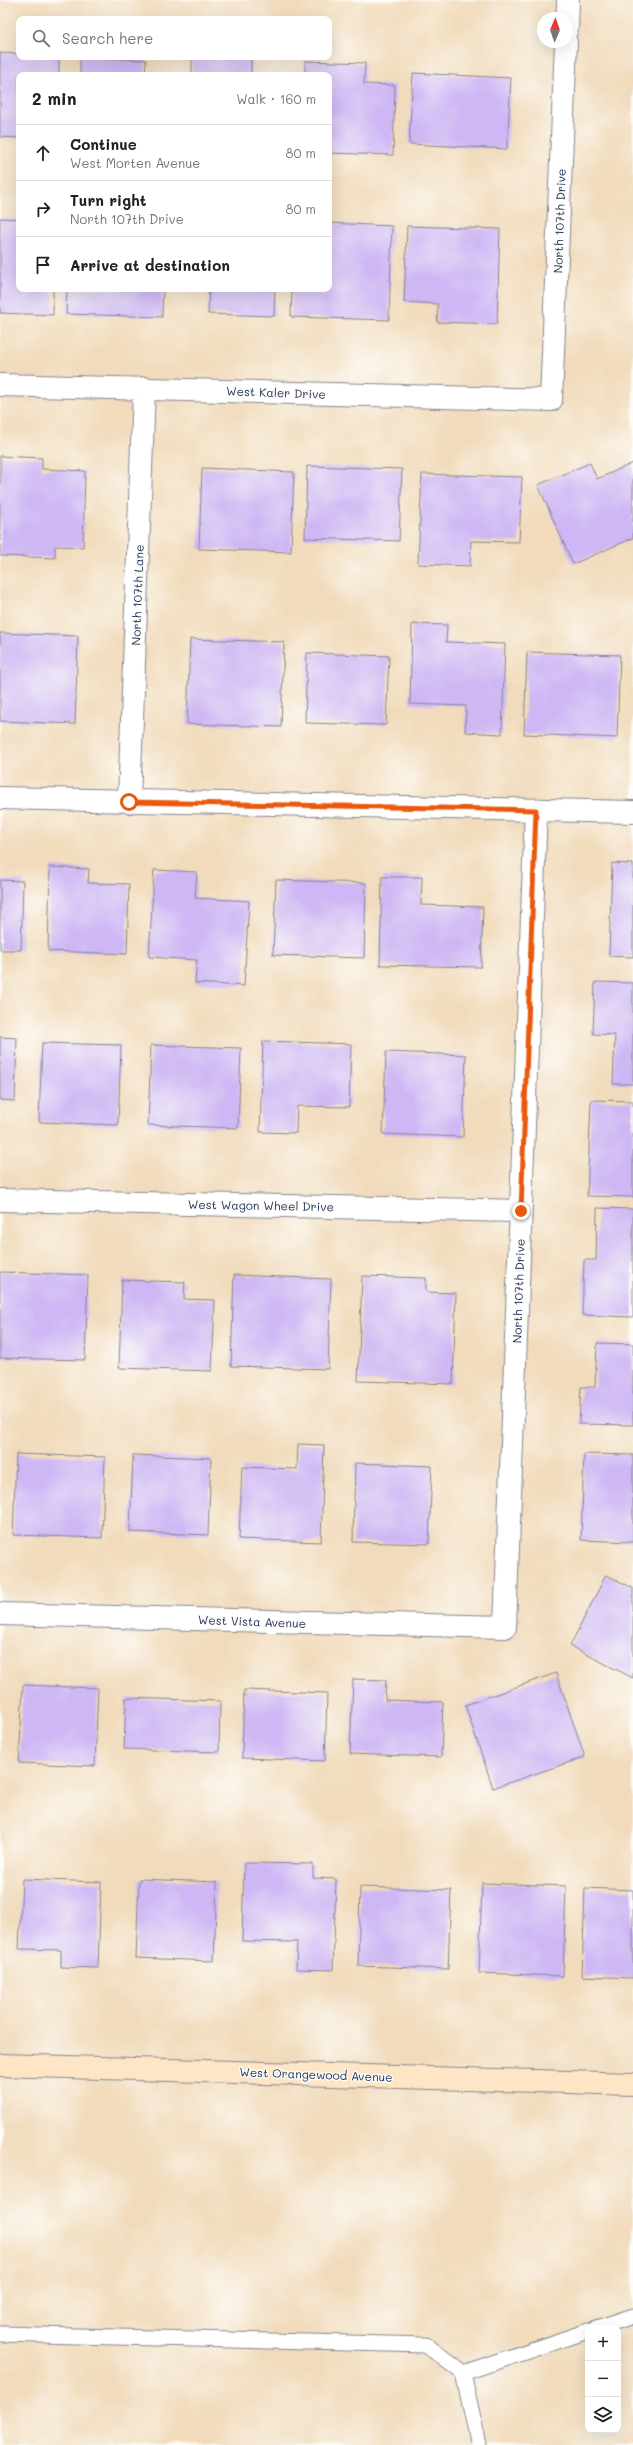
<!DOCTYPE html>
<meta charset="utf-8">
<style>
:root{--surface:#fff;--page:#f2f2f2;--text:#202124;--muted:#757577;--line:#e0e0e0}
body{margin:0;font-family:Mali,sans-serif;background:var(--page);color:var(--text)}
.controls{position:absolute;right:12px;bottom:12px;display:grid;overflow:hidden;border-radius:8px;box-shadow:0 4px 16px #0002}
.controls button{width:36px;height:36px;display:grid;place-items:center;padding:0;border:0;border-bottom:1px solid var(--line);background:var(--surface);color:var(--text);font:20px sans-serif}
.compass{position:absolute;left:537px;top:12px;width:36px;height:36px;border-radius:50%;background:var(--surface);box-shadow:0 4px 16px #0002;rotate:2deg}
.stop{position:absolute;width:12px;height:12px;margin:-9px;border:3px solid #ea580c;border-radius:50%;background:#fff}
.stop.end{background:#ea580c;border-color:#fff;box-shadow:0 1px 4px #0008}
.list{margin:0;padding:0;list-style:none}
h2{display:flex;justify-content:space-between;align-items:center;height:52px;margin:0;padding:0 16px;font-size:17px}
h2 small{font-size:13px;font-weight:400;color:var(--muted)}
.list li{display:grid;grid-template-columns:26px 1fr auto;gap:12px;align-items:center;box-sizing:border-box;height:56px;padding:0 16px;border-top:1px solid var(--line)}
.list b{display:block;font-size:15px;white-space:nowrap}
.list p{margin:0;font-size:13px;white-space:nowrap;color:var(--muted)}
.list em{font-size:13px;font-style:normal;color:var(--muted)}
.icon{flex:none;width:22px;height:22px;fill:none;stroke:currentColor;stroke-width:2;stroke-linecap:round;stroke-linejoin:round}
.map{position:relative;flex:none;width:633px;height:2445px;overflow:hidden}
.search{position:absolute;background:var(--surface);box-shadow:0 4px 16px #0002;left:16px;top:16px;width:316px;height:44px;display:flex;align-items:center;gap:10px;box-sizing:border-box;padding:0 14px;border-radius:8px;color:var(--muted);font-size:15px}
.panel{position:absolute;background:var(--surface);box-shadow:0 4px 16px #0002;left:16px;top:72px;width:316px;height:220px;border-radius:8px}
.map>svg:first-child{display:block}
.building{fill:#ceb7f4}
.lines{fill:none;stroke-linecap:round;stroke-linejoin:round}
.lane-casing{stroke:#86858d;stroke-width:17}
.street-casing{stroke:#86858d;stroke-width:24}
.secondary-casing{stroke:#86858d;stroke-width:24}
.lane{stroke:#fff;stroke-width:15}
.street{stroke:#fff;stroke-width:22}
.secondary{stroke:#fee5c5;stroke-width:22}
.route{stroke:#ea580c;stroke-width:5}
.labels{text-anchor:middle;dominant-baseline:central;stroke-width:3;stroke-linejoin:round;paint-order:stroke}
.street-label{font-size:12px;fill:#1b2f5e;stroke:#fdfcf7}
</style>
<div class="map">
<svg width="633" height="2445" viewBox="0 0 633 2445">
<rect width="100%" height="100%" fill="#fdfcf7"/>
<filter id="ink" filterUnits="userSpaceOnUse"><feTurbulence type="fractalNoise" baseFrequency=".025" numOctaves="2"/><feDisplacementMap in="SourceGraphic" scale="8" xChannelSelector="R" yChannelSelector="G"/><feConvolveMatrix kernelMatrix="1 2 1 2 8 2 1 2 1" color-interpolation-filters="sRGB"/></filter>
<filter id="wash" filterUnits="userSpaceOnUse"><feTurbulence type="fractalNoise" baseFrequency=".012" numOctaves="4" result="noise"/><feDisplacementMap in="SourceGraphic" scale="16" xChannelSelector="R" yChannelSelector="G"/><feGaussianBlur stdDeviation="0.9" result="paint"/><feColorMatrix in="noise" values="0 0 0 0 0 0 0 0 0 0 0 0 0 0 0 0 0 1.4 0 .05"/><feComposite in="paint" operator="in"/></filter>
<g filter="url(#wash)">
<rect width="100%" height="100%" fill="#f1dbbc"/>
<g id="blocks">
<!-- building -->
<path class="building" d="M0,53L19,54V57H59V75H19V138L0,137Z
M80,57L146,60L145,75H80Z
M192,57L251,59V75H192Z
M305,61L365,63L364,84L395,85L393,155L329,153V75H305Z
M413,73L511,78L507,149L409,144Z
M0,218L19,219V289H53V315L0,313Z
M329,223L392,226L389,320L291,317L292,289H329Z
M407,226L500,229L497,324L437,322L438,304L404,302Z
M67,289H163L162,317L66,314Z
M209,289H275L274,316L208,314Z
M0,456L42,458V469L85,471L83,547L55,546V558L0,556Z
M590,463L597,479L633,463V538L573,564L538,485Z
M307,466L402,469L399,541L305,538Z
M202,468L294,472L291,552L199,549Z
M422,474L522,477L519,542L471,541L470,566L418,564Z
M412,624L447,625L446,642L505,644L502,734L465,732L466,706L410,704Z
M0,633L78,636L75,724L0,721Z
M190,639L284,642L281,727L187,724Z
M527,652L620,655L617,738L524,734Z
M307,653L389,656L386,725L305,723Z
M612,863L633,864V957L609,956Z
M50,867L89,869L88,883L129,884L127,954L48,951Z
M154,870L197,872L195,898L249,901L244,986L195,983L197,960L149,957Z
M382,877H422L421,905L483,907L481,967L380,965Z
M0,880L23,881L21,950H0Z
M276,880L366,883L364,958L273,955Z
M595,982L633,983V1084H613L615,1035L593,1034Z
M0,1037L17,1038L15,1101L0,1100Z
M263,1041L351,1044L349,1107L297,1106L296,1133L260,1132Z
M42,1043L121,1045L118,1125L39,1122Z
M151,1045L241,1048L238,1128L148,1125Z
M386,1052L466,1055L463,1137L383,1134Z
M591,1100L633,1101V1197L587,1196Z
M597,1208L633,1209V1317L582,1315L584,1260H596Z
M0,1272L88,1275L85,1360L0,1358Z
M234,1275L331,1279L328,1369L231,1366Z
M362,1276L426,1278V1292L456,1293L453,1384L358,1381Z
M122,1280L185,1282L184,1299L215,1300L212,1371L119,1368Z
M597,1343L633,1344V1425L579,1424L581,1387H595Z
M298,1444L324,1445L321,1542L239,1539L242,1467L297,1469Z
M16,1454L105,1457L102,1538L13,1535Z
M584,1454L633,1455V1542L581,1540Z
M133,1455L211,1458L208,1535L130,1532Z
M355,1463L432,1466L429,1544L353,1542Z
M606,1575L633,1588V1678L570,1646Z
M556,1673L585,1757L493,1788L465,1705Z
M353,1679L386,1680L385,1700L443,1702L441,1757L350,1754Z
M23,1685L98,1688L95,1766L19,1763Z
M244,1690L327,1693L325,1761L242,1758Z
M126,1698L220,1701L219,1752L124,1749Z
M244,1863L313,1864V1878L336,1879L333,1970L296,1969L297,1942L242,1941Z
M22,1879L101,1882L98,1968L61,1967V1950L19,1949Z
M139,1879L217,1882L214,1961L136,1958Z
M482,1883L566,1886L563,1976L479,1973Z
M360,1887L451,1890L448,1969L358,1966Z
M585,1888L633,1890V1978L582,1976Z"/>
</g>
</g>
<g filter="url(#ink)">
<use href="#blocks" fill-opacity="0" stroke="#86858d" stroke-width="1"/>
<g class="lines">
<!-- lane casing -->
<g class="lane-casing">
<path id="lane" d="M597,2328L633,2316
M0,2334L426,2345L463,2373L479,2445
M463,2373L588,2331"/>
</g>
<!-- street casing -->
<g class="street-casing">
<path id="street" d="M567,29L568,0
M0,385L551,400L566,42
M0,798L633,812
M129,802L144,388
M0,1200L521,1211
M0,1614L505,1627L536,810"/>
</g>
<!-- secondary casing -->
<g class="secondary-casing">
<path id="secondary" d="M0,2065L633,2084"/>
</g>
<!-- lane -->
<use href="#lane" class="lane"/>
<!-- street -->
<use href="#street" class="street"/>
<!-- secondary -->
<use href="#secondary" class="secondary"/>
</g>
</g>
<g class="lines" filter="url(#ink)">
<!-- route -->
<path class="route" d="M129,802L536,810L521,1211"/>
</g>
<g class="labels">
<!-- street labels -->
<g class="street-label">
<text transform="translate(559 221) rotate(-88)">North 107th Drive</text>
<text transform="translate(276 392) rotate(2)">West Kaler Drive</text>
<text transform="translate(137 595) rotate(-88)">North 107th Lane</text>
<text transform="translate(261 1205) rotate(1)">West Wagon Wheel Drive</text>
<text transform="translate(518 1291) rotate(-88)">North 107th Drive</text>
<text transform="translate(252 1621) rotate(2)">West Vista Avenue</text>
<text transform="translate(316 2074) rotate(2)">West Orangewood Avenue</text>
</g>
</g>
</svg>
<div class="controls">
<button>+</button>
<button>−</button>
<button><svg class="icon" aria-label="layers" viewBox="0 0 24 24"><path d="M12 4l9 5-9 5-9-5zM3 14l9 5 9-5"/></svg></button>
</div>
<svg class="compass" viewBox="-18 -18 36 36"><path d="M0-13l5 13h-10z" fill="#e53935"/><path d="M0 13l5-13h-10z" fill="#757577"/></svg>
<div class="stop" style="left:129px;top:802px"></div>
<div class="stop end" style="left:521px;top:1211px"></div>
<div class="search"><svg class="icon" aria-label="search" viewBox="0 0 24 24"><circle cx="10" cy="10" r="6"/><path d="M15 15l6 6"/></svg>Search here</div>
<section class="panel">
<h2>2 min<small>Walk · 160 m</small></h2>
<ul class="list">
<li><svg class="icon" aria-label="ahead" viewBox="0 0 24 24"><path d="M12 20V5M6 11l6-6 6 6"/></svg><div><b>Continue</b><p>West Morten Avenue</p></div><em>80 m</em></li>
<li><svg class="icon" aria-label="right" viewBox="0 0 24 24"><path d="M7 20v-9h11M14 6l5 5-5 5"/></svg><div><b>Turn right</b><p>North 107th Drive</p></div><em>80 m</em></li>
<li><svg class="icon" aria-label="arrive" viewBox="0 0 24 24"><path d="M6 21V4h12l-3 4 3 4H6"/></svg><div><b>Arrive at destination</b></div></li>
</ul>
</section>
</div>
